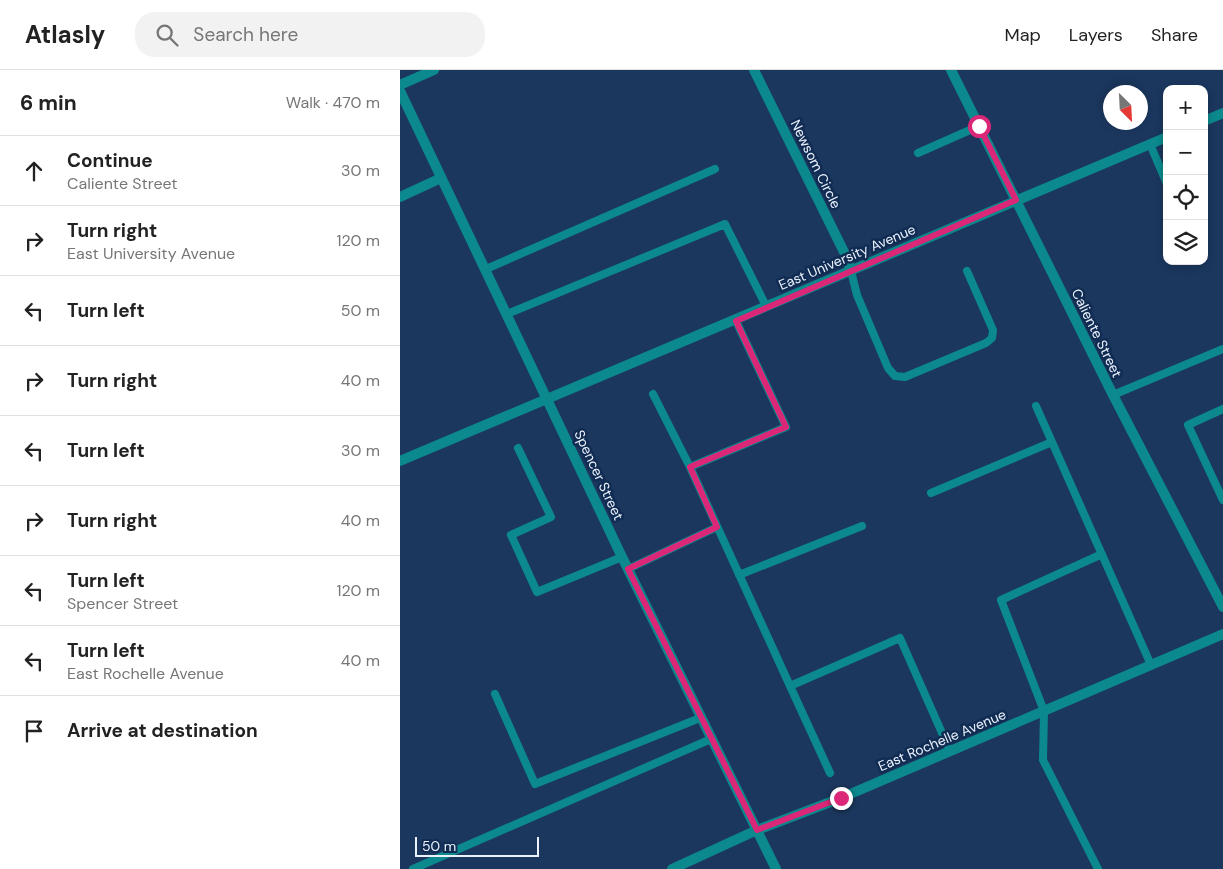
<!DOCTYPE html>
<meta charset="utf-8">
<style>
:root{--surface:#fff;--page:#f2f2f2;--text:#222;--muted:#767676;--line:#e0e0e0}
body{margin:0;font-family:"DM Sans",sans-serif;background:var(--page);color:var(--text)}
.controls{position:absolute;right:15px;top:15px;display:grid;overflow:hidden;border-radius:10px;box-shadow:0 2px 8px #0003}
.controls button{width:45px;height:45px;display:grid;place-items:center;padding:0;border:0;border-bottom:1px solid var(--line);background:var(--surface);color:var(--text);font:25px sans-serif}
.compass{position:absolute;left:703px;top:15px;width:45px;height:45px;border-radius:50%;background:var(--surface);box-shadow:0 2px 8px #0003;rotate:156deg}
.scale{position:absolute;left:15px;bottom:12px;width:124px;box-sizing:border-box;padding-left:5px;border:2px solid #ebf2fc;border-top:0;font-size:14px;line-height:18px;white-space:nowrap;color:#ebf2fc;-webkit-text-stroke:4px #112c53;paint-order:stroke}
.stop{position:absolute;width:15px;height:15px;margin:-11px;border:4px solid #db2777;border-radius:50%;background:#fff}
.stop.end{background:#db2777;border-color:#fff;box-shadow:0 1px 5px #0008}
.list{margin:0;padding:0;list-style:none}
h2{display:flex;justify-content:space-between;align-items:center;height:65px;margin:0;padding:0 20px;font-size:21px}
h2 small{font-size:16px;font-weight:400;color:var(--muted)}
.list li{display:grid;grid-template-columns:32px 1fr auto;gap:15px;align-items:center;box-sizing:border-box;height:70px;padding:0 20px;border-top:1px solid var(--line)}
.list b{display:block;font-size:19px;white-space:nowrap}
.list p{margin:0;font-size:16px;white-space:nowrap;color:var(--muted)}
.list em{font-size:16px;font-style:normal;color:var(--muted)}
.icon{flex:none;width:28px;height:28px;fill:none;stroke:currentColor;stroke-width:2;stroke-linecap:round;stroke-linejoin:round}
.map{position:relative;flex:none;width:823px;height:799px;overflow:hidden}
header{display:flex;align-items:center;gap:30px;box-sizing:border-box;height:70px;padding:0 25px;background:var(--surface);border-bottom:1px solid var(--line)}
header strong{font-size:24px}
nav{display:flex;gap:28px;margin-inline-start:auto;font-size:18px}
.search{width:350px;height:45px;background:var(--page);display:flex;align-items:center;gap:12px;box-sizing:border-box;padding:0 18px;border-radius:20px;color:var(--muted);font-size:19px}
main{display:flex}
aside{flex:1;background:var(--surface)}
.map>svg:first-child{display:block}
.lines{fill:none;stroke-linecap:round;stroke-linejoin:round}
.service{stroke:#0b898d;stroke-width:8}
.minor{stroke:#0b898d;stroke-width:10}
.tertiary{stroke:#0b898d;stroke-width:10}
.route{stroke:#db2777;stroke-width:6}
.labels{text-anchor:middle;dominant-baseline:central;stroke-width:5;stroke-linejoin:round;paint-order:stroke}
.street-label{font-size:14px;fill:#ebf2fc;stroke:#112c53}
</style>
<header>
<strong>Atlasly</strong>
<div class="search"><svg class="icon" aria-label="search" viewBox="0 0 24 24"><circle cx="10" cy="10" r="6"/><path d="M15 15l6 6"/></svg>Search here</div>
<nav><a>Map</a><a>Layers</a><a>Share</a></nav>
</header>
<main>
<aside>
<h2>6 min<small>Walk · 470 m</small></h2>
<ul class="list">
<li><svg class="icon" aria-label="ahead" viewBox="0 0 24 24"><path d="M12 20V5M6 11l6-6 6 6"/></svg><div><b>Continue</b><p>Caliente Street</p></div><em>30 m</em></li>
<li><svg class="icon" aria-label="right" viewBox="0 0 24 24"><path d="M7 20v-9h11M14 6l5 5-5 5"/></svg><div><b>Turn right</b><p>East University Avenue</p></div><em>120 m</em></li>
<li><svg class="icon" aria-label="left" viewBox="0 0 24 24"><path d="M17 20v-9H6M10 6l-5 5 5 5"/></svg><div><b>Turn left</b></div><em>50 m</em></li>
<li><svg class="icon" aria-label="right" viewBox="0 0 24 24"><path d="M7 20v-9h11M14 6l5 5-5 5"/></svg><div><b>Turn right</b></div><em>40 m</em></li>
<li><svg class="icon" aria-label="left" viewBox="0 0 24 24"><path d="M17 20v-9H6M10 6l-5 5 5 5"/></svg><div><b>Turn left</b></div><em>30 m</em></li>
<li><svg class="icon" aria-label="right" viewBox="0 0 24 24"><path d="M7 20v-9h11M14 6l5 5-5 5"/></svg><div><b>Turn right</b></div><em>40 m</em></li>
<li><svg class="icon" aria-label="left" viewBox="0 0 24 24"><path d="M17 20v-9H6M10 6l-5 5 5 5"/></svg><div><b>Turn left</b><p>Spencer Street</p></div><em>120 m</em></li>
<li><svg class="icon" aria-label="left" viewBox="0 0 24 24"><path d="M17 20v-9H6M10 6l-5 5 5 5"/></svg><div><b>Turn left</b><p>East Rochelle Avenue</p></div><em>40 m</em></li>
<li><svg class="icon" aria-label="arrive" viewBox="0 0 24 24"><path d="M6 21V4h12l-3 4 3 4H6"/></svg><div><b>Arrive at destination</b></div></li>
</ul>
</aside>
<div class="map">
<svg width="823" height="799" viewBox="0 0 823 799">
<rect width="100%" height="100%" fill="#1b375e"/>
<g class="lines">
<!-- service -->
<path class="service" d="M750,74L767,114
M518,83L579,56
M86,199L315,99
M451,201L457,225L488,298L495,306L505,307L586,273L592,268L593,260L567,201
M107,244L325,154L366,236
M253,324L290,397L390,616
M713,325L823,279
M636,336L751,595
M823,339L788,355L823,430
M118,378L151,447L111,465L137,522L222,487
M290,397L386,357L336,251
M531,423L652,372
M228,499L317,457
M339,505L462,456
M95,624L135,714L300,648
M430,703L390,616L500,568L550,681
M13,799L311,669
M698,799L643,690L644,641L601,530L702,484"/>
<!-- minor -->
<path class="minor" d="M354,0L445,184L451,201
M551,0L713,325L823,537
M0,15L34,0
M804,51L823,43
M0,127L41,108
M0,391L767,67"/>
<!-- tertiary -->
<path class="tertiary" d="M0,21L222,487L376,799
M272,799L357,760L441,728L823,564"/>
</g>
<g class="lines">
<!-- route -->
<path class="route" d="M441,728L357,760L228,499L317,457L290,397L386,357L336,251L616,130L579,56"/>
</g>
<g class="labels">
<!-- street labels -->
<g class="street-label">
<text transform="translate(416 94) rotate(64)">Newsom Circle</text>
<text transform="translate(447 187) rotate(-23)">East University Avenue</text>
<text transform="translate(697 263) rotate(64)">Caliente Street</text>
<text transform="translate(199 405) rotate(65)">Spencer Street</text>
<text transform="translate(542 670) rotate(-23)">East Rochelle Avenue</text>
</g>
</g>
</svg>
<div class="controls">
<button>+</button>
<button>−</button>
<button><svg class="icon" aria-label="locate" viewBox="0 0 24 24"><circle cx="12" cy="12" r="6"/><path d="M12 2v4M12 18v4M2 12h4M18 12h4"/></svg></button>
<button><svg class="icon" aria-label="layers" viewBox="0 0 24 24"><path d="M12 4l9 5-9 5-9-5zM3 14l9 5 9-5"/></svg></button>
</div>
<svg class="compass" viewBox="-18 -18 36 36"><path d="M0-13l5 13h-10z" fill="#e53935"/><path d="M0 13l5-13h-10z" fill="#767676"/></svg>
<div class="scale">50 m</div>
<div class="stop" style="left:579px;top:56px"></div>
<div class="stop end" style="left:441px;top:728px"></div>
</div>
</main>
